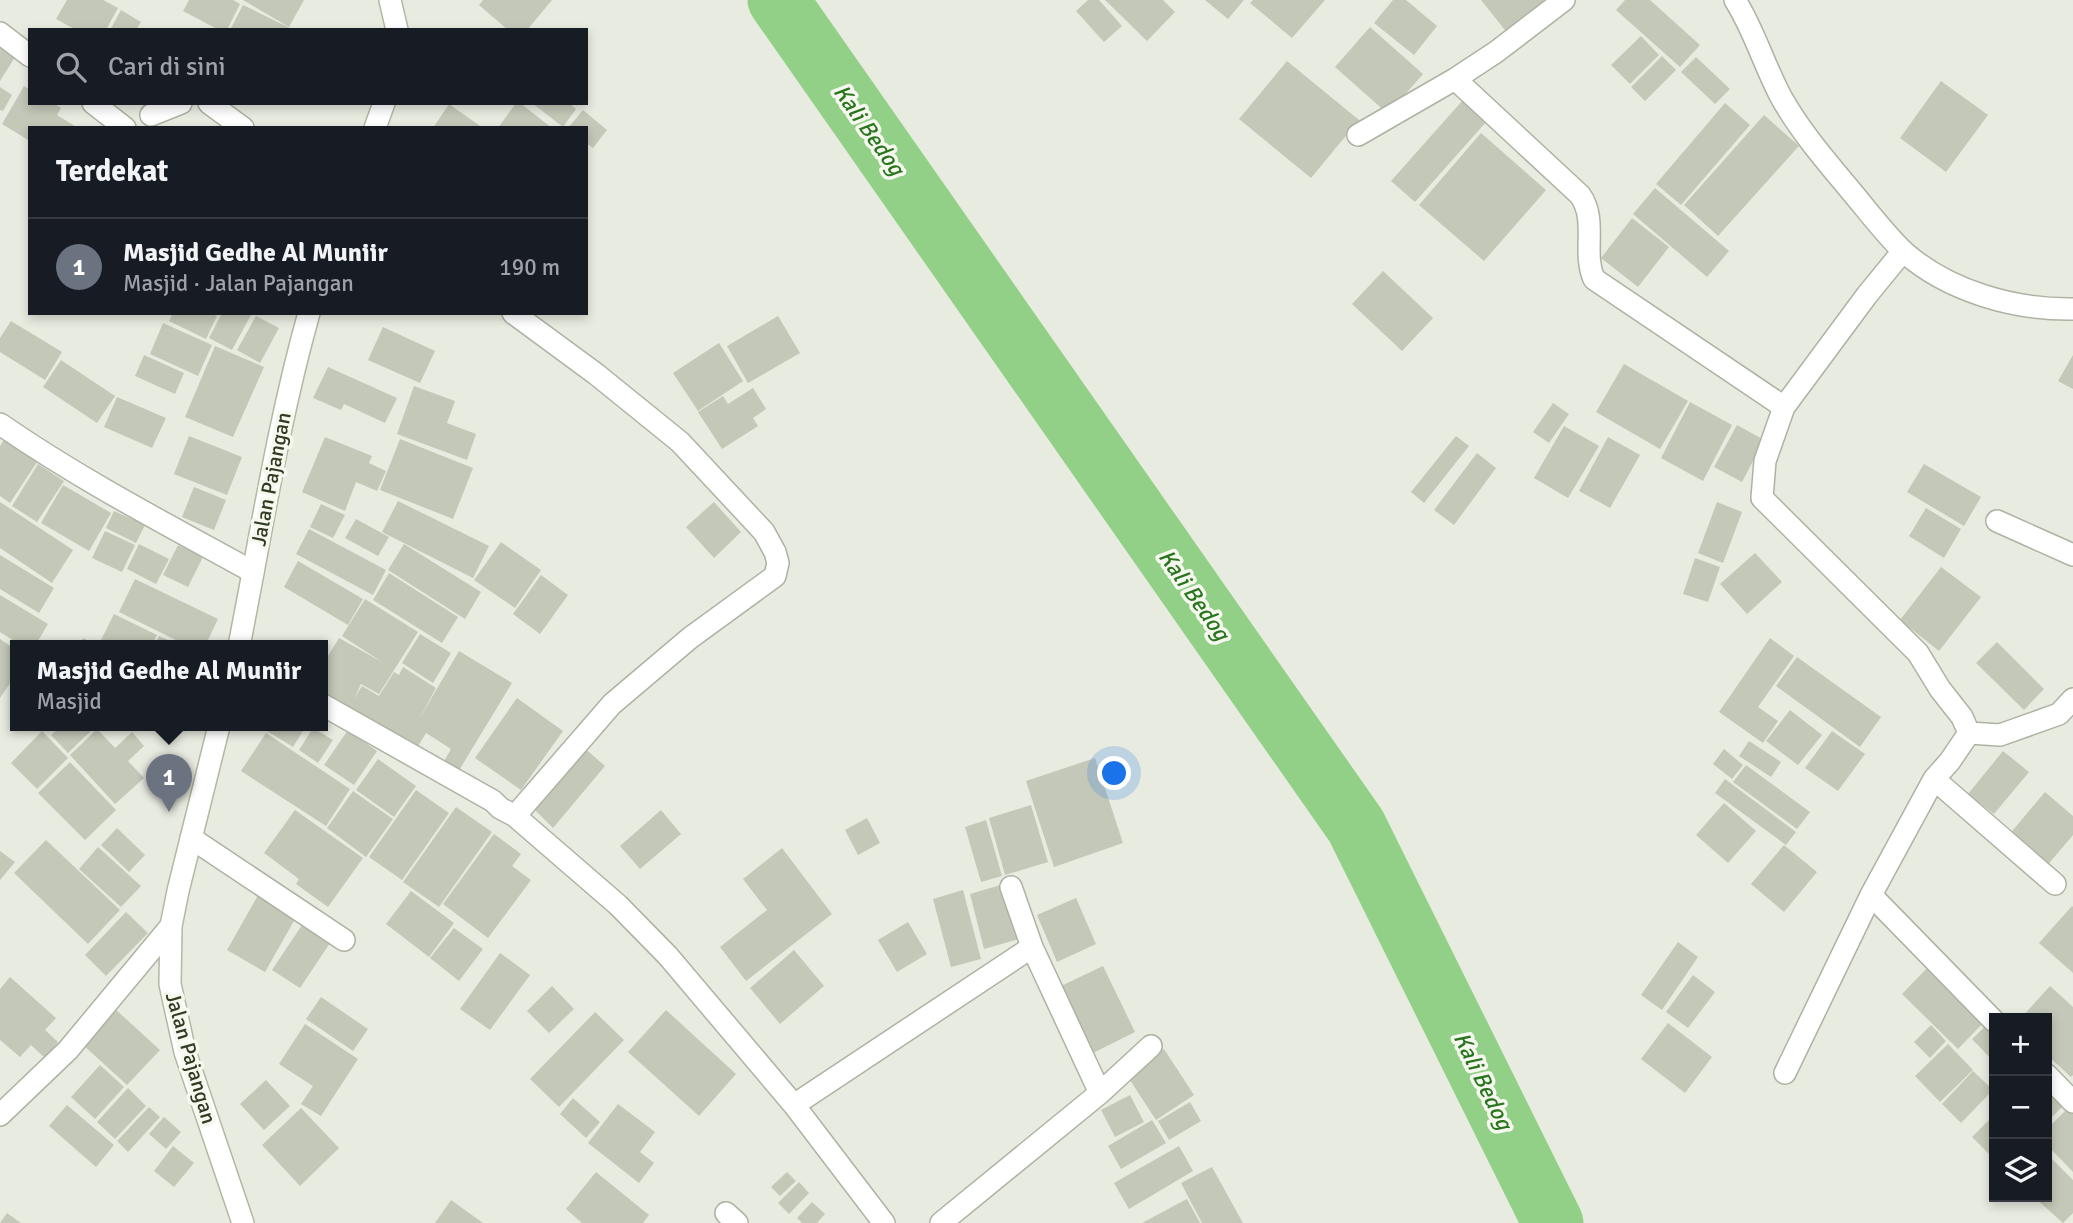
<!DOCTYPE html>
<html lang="id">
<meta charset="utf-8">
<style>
:root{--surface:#171b24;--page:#20242c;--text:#f1f3f6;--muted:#9ea1a6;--line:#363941;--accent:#db2777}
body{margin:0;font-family:Signika,sans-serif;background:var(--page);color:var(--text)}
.controls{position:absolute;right:21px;bottom:21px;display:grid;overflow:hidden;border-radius:0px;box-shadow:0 4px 10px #0003}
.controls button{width:63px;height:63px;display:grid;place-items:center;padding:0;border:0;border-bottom:2px solid var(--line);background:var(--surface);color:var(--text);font:35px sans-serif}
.you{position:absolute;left:1115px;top:774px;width:24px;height:24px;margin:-18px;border:5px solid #fff;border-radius:50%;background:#1a73e8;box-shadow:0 0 0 10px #1a73e833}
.badge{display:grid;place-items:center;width:46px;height:46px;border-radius:50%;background:var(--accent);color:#fff;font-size:23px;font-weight:700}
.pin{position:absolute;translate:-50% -58px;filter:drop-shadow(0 2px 4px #0008)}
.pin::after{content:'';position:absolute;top:37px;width:24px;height:21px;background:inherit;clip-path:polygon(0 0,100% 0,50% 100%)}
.popup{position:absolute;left:10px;top:640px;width:318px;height:91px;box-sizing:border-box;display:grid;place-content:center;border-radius:0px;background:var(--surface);filter:drop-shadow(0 2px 5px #0005);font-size:23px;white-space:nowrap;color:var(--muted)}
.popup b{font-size:26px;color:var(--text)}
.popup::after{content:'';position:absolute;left:50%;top:100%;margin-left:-14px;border:14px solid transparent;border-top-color:var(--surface)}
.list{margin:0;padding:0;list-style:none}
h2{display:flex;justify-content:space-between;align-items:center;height:91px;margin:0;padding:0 28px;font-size:30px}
h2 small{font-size:23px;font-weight:400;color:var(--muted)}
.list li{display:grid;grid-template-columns:46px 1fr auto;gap:21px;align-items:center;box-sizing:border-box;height:98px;padding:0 28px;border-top:2px solid var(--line)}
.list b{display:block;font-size:26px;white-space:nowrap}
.list p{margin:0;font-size:23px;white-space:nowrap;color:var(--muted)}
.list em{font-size:23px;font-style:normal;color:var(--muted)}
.icon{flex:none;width:38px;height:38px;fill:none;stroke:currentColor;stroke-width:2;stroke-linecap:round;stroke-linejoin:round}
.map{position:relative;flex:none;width:2073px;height:1223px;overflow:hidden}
.search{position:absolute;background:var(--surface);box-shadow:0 4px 10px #0003;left:28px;top:28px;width:560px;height:77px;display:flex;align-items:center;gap:18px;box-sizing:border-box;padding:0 24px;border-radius:0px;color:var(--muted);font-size:26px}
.panel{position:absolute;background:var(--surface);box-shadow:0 4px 10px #0003;left:28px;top:126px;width:560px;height:189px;border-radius:0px}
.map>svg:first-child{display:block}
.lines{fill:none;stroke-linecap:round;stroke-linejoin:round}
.river{stroke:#92d088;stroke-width:61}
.building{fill:#c4c8b8}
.street-casing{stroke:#adb3a3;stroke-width:24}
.secondary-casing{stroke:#b1b9a1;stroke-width:24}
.street{stroke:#fff;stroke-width:21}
.secondary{stroke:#fff;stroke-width:21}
.labels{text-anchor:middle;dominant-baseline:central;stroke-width:7;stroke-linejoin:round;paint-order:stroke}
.street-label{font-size:21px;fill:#303b21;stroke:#f6f8f0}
.water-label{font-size:23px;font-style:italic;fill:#27761c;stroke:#f6f8f0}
</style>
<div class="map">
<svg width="2073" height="1223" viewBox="0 0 2073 1223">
<rect width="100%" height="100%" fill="#e8ebe0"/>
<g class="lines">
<!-- river -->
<path class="river" d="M778,0L1356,826L1553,1223"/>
</g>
<!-- building -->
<path class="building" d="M67,0H103L118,8L106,30H76L56,19Z
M189,0H233L240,4L227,30H219L183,11Z
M243,0H304L289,27Z
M483,0H552L527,30H508L479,5Z
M1088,0H1099L1122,26L1104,42L1076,11Z
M1105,0H1163L1175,12L1147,41Z
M1205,0H1244L1228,19Z
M1253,0H1325L1292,38L1250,3Z
M1393,0H1406L1437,26L1414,55L1374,23Z
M1481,0H1552L1509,35Z
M1625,0H1650L1700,45L1680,67L1616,10Z
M243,5L288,27L293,30H235L231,28Z
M121,10L141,22L136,30H110Z
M1370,27L1423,74L1388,114L1335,67Z
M1641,36L1659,55L1630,84L1611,65Z
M0,43L17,54L0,81Z
M1662,56L1676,70L1645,101L1631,87Z
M1696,57L1730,89L1715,104L1681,72Z
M1287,61L1359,120L1311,178L1239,119Z
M1941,81L1988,115L1946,172L1900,138Z
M24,86L30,90V103H53L61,108L57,115L78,128H30V141L2,124Z
M0,87L12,95L3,111L0,110Z
M1463,100L1487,121L1415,202L1391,181Z
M516,103H520L552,128H498Z
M532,103H569L576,109L563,127Z
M1725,103L1750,125L1681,205L1656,184Z
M449,104L483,128H433Z
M583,110L607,130L593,148L586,143V128H568Z
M1764,115L1799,146L1718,236L1684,205Z
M1481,133L1546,190L1484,261L1419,205Z
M1655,188L1729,251L1707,277L1633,214Z
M1632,218L1669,247L1638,287L1601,258Z
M1383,271L1433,318L1402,351L1352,304Z
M173,313H211L217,316L206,339L169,321Z
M222,313H252L232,350L209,338Z
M256,316L279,328L260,363L237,350Z
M778,316L800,353L748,383L727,346Z
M11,321L62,352L45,380L0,352V338Z
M163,323L212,345L198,376L150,354Z
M383,327L435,351L420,383L368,360Z
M719,343L743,381L698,411L673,373Z
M215,346L264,367L233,437L185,417Z
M144,355L184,373L175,394L135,376Z
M2073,355V389L2058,381Z
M61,360L115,396L97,423L43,387Z
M1624,364L1688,401L1660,449L1596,412Z
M328,367L397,398L385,423L344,404L341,410L313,398Z
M414,386L455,401L447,423L476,434L467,460L397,434Z
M753,388L766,409L753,418L758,426L722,449L698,412L723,396L728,404Z
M117,397L166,418L152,448L104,427Z
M1690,402L1732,425L1703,481L1661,458Z
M1553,403L1569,414L1549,443L1533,432Z
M1737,425L1764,440L1742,482L1714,467Z
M1564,426L1599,446L1568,498L1534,478Z
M189,436L242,457L227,495L174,474Z
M1456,436L1469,446L1424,503L1411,492Z
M325,437L372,456L369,463L386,471L377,491L356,482L345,511L302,492Z
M1608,437L1640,455L1610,508L1579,491Z
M400,439L473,468L453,519L380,490Z
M4,440L37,462L10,503L0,496V446Z
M1477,453L1496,468L1454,525L1434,510Z
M38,464L64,481L37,522L12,506Z
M1924,464L1981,497L1964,526L1907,492Z
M63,485L111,513L89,551L41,523Z
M194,487L226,500L214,530L182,517Z
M398,501L489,546L473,578L382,532Z
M0,502L73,550L52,583L0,548Z
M714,502L741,532L714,558L686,527Z
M1717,502L1742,512L1723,563L1698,553Z
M321,504L345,515L333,538L310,527Z
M1926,508L1961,529L1944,558L1909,536Z
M114,511L145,525L136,543L106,528Z
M356,519L389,537L378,556L345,538Z
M309,529L386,570L373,595L296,554Z
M105,531L135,545L122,572L92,558Z
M501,542L541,570L515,608L474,580Z
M139,544L169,559L156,584L127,569Z
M404,544L481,592L465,619L388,570Z
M178,545L203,557L188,587L163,575Z
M1755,553L1782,582L1747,614L1720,584Z
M0,555L54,588L39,613L0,589Z
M1695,558L1720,567L1708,602L1683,594Z
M298,561L363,599L348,625L284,587Z
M1941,567L1981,597L1939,651L1900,620Z
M389,573L458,617L442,643L373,600Z
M541,575L568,595L540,634L513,614Z
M135,579L218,619L205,646H188L119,612Z
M0,595L48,624L35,646H22L0,632Z
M365,599L418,632L379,694L361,684L354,699L362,686L379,696L394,672L399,675L403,667L436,688L418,721L459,651L512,683L458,772L443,763L451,749L426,733L417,748L323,692V664L339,638L382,662L342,636Z
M114,614L157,635L151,646H108L100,642Z
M420,634L451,653L433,683L402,663Z
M159,636L181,646H155Z
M83,638L100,646H80Z
M1770,638L1794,656L1758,707L1778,721L1763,743L1719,712Z
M0,639L15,649V676L0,698Z
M1997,642L2044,689L2024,710L1976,663Z
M1797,657L1881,717L1860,747L1776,686Z
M517,698L563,731L521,790L475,758Z
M1790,710L1822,735L1798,765L1766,741Z
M61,726H96L68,753L51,735Z
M259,726H306L293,747Z
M313,728L333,740L318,763L299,750Z
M97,729L115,748L132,732L144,746L128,761L144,778L115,804L70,755Z
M348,730L377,751L354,785L324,765Z
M42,731L68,758L37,789L11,763Z
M1832,731L1865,754L1838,791L1805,768Z
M266,733L350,789L326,826L241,771Z
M1749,741L1781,762L1771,777L1739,756Z
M582,746L605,766L553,828L531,806Z
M1724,749L1743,765L1732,779L1713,764Z
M2003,751L2029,772L1994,814L1968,794Z
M1095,758L1123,843L1054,867L1026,781Z
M378,759L416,786L394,817L356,790Z
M70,762L116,810L85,840L38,793Z
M1746,765L1810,812L1797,829L1733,782Z
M1725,779L1796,832L1786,845L1715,793Z
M416,790L449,813L402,880L369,857Z
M353,791L393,819L366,857L327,828Z
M2045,792L2073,816V835L2045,868L2008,836Z
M1724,803L1756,831L1728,863L1696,835Z
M1031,805L1048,862L1005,875L989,818Z
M456,807L492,832L439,907L403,882Z
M295,810L363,858L328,907L296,884L299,879L264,853Z
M661,810L681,834L640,869L620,846Z
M867,818L880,843L858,855L845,830Z
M986,820L1002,876L981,882L965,827Z
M117,828L145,855L129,872L101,845Z
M494,834L521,854L512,866L531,880L488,938L443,904Z
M46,840L120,910L88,944L14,873Z
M1784,845L1817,872L1784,912L1751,884Z
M98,847L141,886L121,907L79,869Z
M782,848L832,914L746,981L720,947L767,910L743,879Z
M0,851L15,862L0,880Z
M1004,884L1019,939L984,949L970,894Z
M261,890L299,912L265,972L227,950Z
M963,890L981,959L951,967L933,899Z
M411,891L454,923L429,957L386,924Z
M1076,898L1096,944L1057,962L1037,915Z
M2072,906L2073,907V973L2039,943Z
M126,912L148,933L106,976L85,955Z
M304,922L332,940L300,988L272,970Z
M908,922L927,954L897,972L878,940Z
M454,928L483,949L459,981L430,958Z
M1678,942L1698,957L1662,1010L1641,995Z
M794,950L824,986L780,1024L750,988Z
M500,953L530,975L490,1030L460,1009Z
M1930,965L1986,1020L1958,1049L1902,994Z
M1103,966L1135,1032L1093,1053L1061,986Z
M1693,975L1715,992L1688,1028L1666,1012Z
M10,977L56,1018L45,1030L58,1042L45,1058L31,1045L20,1057L0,1040V989Z
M552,986L574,1009L549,1033L527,1011Z
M2050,986L2073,1007V1075L2071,1077L2047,1055V1018H2021Z
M321,997L368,1029L353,1051L306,1019Z
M114,1008L160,1050L127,1085L82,1044Z
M666,1010L736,1074L699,1116L628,1052Z
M595,1012L624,1040L559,1107L530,1079Z
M1991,1021L1994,1024V1062L1972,1039Z
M1668,1023L1712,1057L1685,1093L1641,1059Z
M305,1024L358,1059L321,1116L301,1104L313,1086L279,1064Z
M1931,1025L1946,1041L1930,1058L1914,1042Z
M1948,1044L1973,1070L1940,1102L1915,1076Z
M1164,1049L1194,1095L1156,1120L1126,1074Z
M100,1065L124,1087L95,1119L71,1097Z
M1973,1071L1993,1090L1961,1123L1942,1104Z
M266,1080L290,1106L264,1130L240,1104Z
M2047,1083L2066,1103L2047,1122Z
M128,1088L146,1106L115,1139L97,1122Z
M1130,1095L1144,1122L1115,1137L1101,1110Z
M573,1098L600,1122L586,1138L560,1114Z
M1190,1102L1201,1121L1169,1140L1158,1121Z
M618,1104L655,1132L640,1152L654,1163L639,1183L588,1143Z
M67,1105L114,1145L96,1167L49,1126Z
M2071,1105L2073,1108V1172L2047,1145V1129Z
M149,1107L160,1117L128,1152L117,1141Z
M301,1108L339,1148L300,1186L262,1145Z
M1994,1115V1159L1972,1137Z
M164,1117L181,1132L166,1149L149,1134Z
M1152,1120L1166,1143L1121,1169L1108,1146Z
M173,1146L194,1163L174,1187L154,1171Z
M1179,1146L1193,1171L1129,1209L1114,1183Z
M2049,1156L2073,1180V1213L2063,1223L2034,1197H2047V1158Z
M1212,1167L1243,1223H1202L1181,1183Z
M596,1172L649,1215L643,1223H582L566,1209Z
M787,1172L796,1181L780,1196L771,1187Z
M799,1182L809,1193L789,1214L778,1203Z
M1187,1199L1200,1223H1142Z
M451,1200L483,1223H435Z
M812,1202L825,1214L817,1223H802L797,1218Z
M7,1213L21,1223H0Z"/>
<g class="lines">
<!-- street casing -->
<g class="street-casing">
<path id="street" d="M1735,0C1754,30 1764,65 1781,97C1800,131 1826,161 1851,191C1868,211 1885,234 1904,252C1948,291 2014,310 2073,309
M0,33L30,56
M1455,79L1580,195C1598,220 1582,252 1594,279L1784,407
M93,103L125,128
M209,103L243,128
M151,115L181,103
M1358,135L1455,79L1496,52L1564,0
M513,313L596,374L680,442L764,532L775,552L778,563L775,576L690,638L612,704L515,816
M0,424C81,480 168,525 253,572
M1997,521L2073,555
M323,705L493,801L500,808L515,816L618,905L668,956L794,1105L884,1223
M1969,733L2000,735L2059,714L2073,699
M1934,779L2055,884
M191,838L344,940
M1011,887L1032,947L1100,1093
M1871,895L1994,1021
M1785,1073L1871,895L1934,779L1950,761L1969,733L1962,717L1940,689L1918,653L1762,498L1765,461L1784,407L1867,295L1903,251
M2047,1075L2073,1102
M794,1105L1032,947
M0,1115L68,1050L171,926
M726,1213L737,1223
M941,1223L1100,1093L1151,1046"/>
</g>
<!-- secondary casing -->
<g class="secondary-casing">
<path id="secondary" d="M390,0L397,30
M375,128L384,103
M239,646C261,535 278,423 309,313
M219,726L178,891L171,926L170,984L185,1052L243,1223"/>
</g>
<!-- street -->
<use href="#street" class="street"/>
<!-- secondary -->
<use href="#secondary" class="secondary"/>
</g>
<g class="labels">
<!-- street labels -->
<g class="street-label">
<text transform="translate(271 479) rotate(-79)">Jalan Pajangan</text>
<text transform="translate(191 1058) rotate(74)">Jalan Pajangan</text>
</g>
<!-- water labels -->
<g class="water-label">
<text transform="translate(869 130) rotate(55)">Kali Bedog</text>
<text transform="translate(1194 595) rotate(55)">Kali Bedog</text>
<text transform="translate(1483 1081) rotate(64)">Kali Bedog</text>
</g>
</g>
</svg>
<div class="controls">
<button>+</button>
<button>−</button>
<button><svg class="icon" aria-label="layers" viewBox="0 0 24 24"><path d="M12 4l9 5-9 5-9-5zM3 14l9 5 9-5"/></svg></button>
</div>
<div class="you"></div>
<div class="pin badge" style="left:169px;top:812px;background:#6b7280">1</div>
<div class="popup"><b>Masjid Gedhe Al Muniir</b>Masjid</div>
<div class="search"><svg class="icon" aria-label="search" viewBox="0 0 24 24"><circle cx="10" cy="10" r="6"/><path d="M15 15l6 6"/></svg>Cari di sini</div>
<section class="panel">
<h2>Terdekat<small></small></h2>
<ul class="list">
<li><span class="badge" style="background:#6b7280">1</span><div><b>Masjid Gedhe Al Muniir</b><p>Masjid · Jalan Pajangan</p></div><em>190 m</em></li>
</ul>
</section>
</div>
